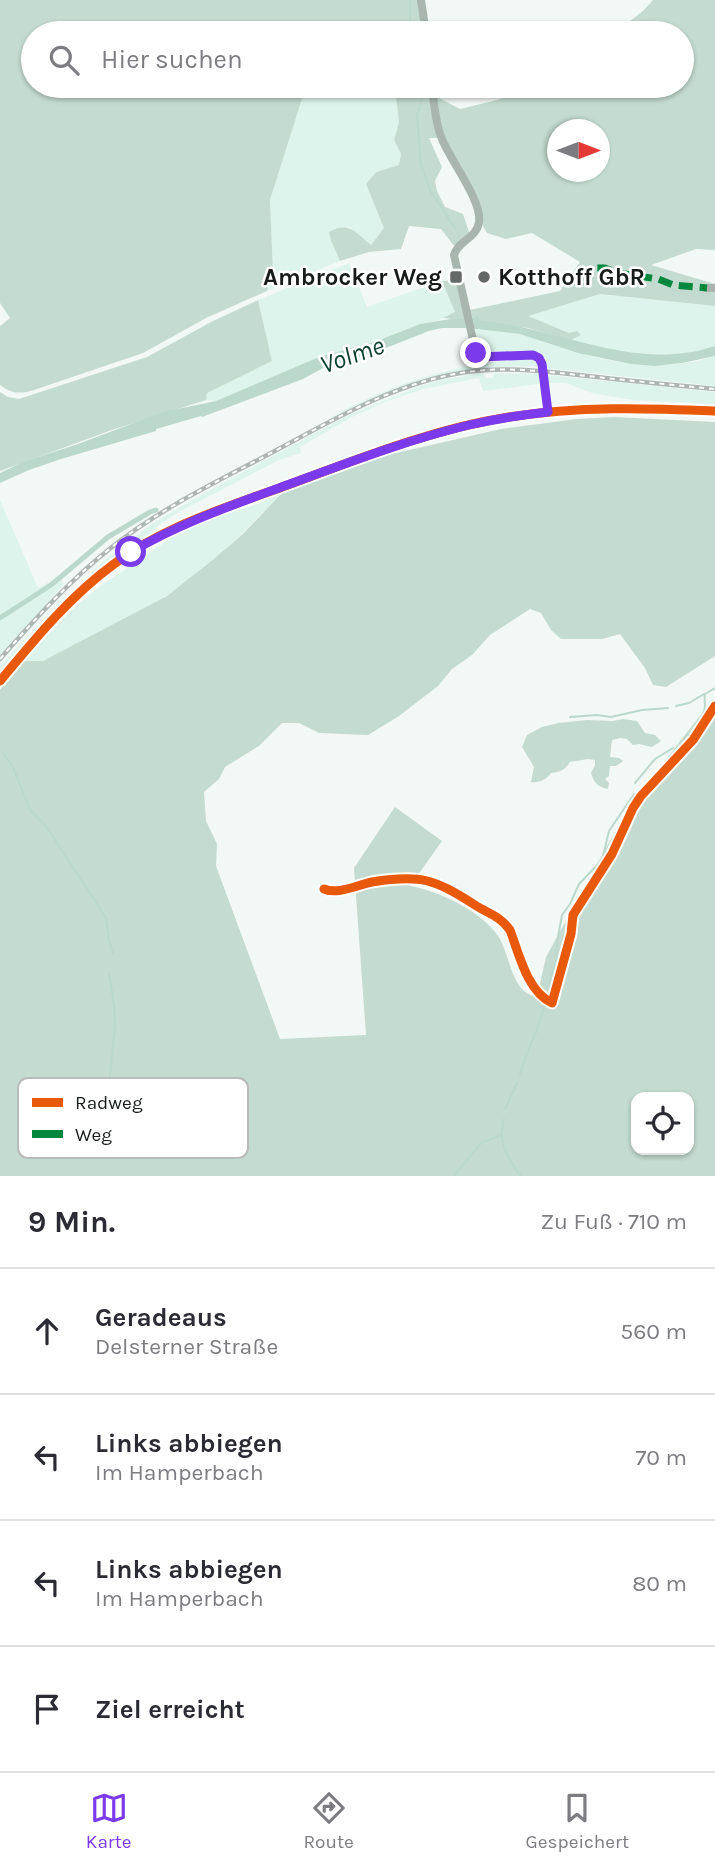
<!DOCTYPE html>
<html lang="de">
<meta charset="utf-8">
<style>
:root{--surface:#fff;--page:#f2f2f3;--text:#2b2b33;--muted:#7c7c81;--line:#e1e1e2;--accent:#7c3aed}
body{margin:0;font-family:Karla,sans-serif;background:var(--page);color:var(--text)}
.controls{position:absolute;right:21px;bottom:21px;display:grid;overflow:hidden;border-radius:14px;box-shadow:0 2px 5px #0004}
.controls button{width:63px;height:63px;display:grid;place-items:center;padding:0;border:0;border-bottom:2px solid var(--line);background:var(--surface);color:var(--text);font:35px sans-serif}
.compass{position:absolute;left:547px;top:119px;width:63px;height:63px;border-radius:50%;background:var(--surface);box-shadow:0 2px 5px #0004;rotate:90deg}
.stop{position:absolute;width:21px;height:21px;margin:-16px;border:5px solid #7c3aed;border-radius:50%;background:#fff}
.stop.end{background:#7c3aed;border-color:#fff;box-shadow:0 2px 7px #0008}
.list{margin:0;padding:0;list-style:none}
h2{display:flex;justify-content:space-between;align-items:center;height:91px;margin:0;padding:0 28px;font-size:30px}
h2 small{font-size:23px;font-weight:400;color:var(--muted)}
.list li{display:grid;grid-template-columns:46px 1fr auto;gap:21px;align-items:center;box-sizing:border-box;height:126px;padding:0 28px;border-top:2px solid var(--line)}
.list b{display:block;font-size:26px;white-space:nowrap}
.list p{margin:0;font-size:23px;white-space:nowrap;color:var(--muted)}
.list em{font-size:23px;font-style:normal;color:var(--muted)}
.icon{flex:none;width:38px;height:38px;fill:none;stroke:currentColor;stroke-width:2;stroke-linecap:round;stroke-linejoin:round}
.map{position:relative;flex:none;width:715px;height:1176px;overflow:hidden}
.search{position:absolute;background:var(--surface);box-shadow:0 2px 5px #0004;left:21px;right:21px;top:21px;height:77px;display:flex;align-items:center;gap:18px;box-sizing:border-box;padding:0 24px;border-radius:38px;color:var(--muted);font-size:26px}
.sheet{height:595px;background:var(--surface)}
nav{display:flex;justify-content:space-around;align-items:center;box-sizing:border-box;height:98px;border-top:2px solid var(--line);background:var(--surface);font-size:19px;color:var(--muted)}
nav a{display:grid;justify-items:center;gap:4px}
nav .on{color:var(--accent)}
.map>svg:first-child{display:block}
.green{fill:#dcf4eb}
.forest{fill:#c3dbd1;fill-rule:evenodd}
.water{fill:#bbd8cc}
.lines{fill:none;stroke-linecap:round;stroke-linejoin:round}
.stream{stroke:#bbd8cc;stroke-width:2}
.canal{stroke:#bbd8cc;stroke-width:5}
.minor{stroke:#a9b5af;stroke-width:8}
.major{stroke:#a6b5b0;stroke-width:10}
.rail-casing{stroke:#adb6b2;stroke-width:4.5}
.rail{stroke:#fff;stroke-width:2;stroke-dasharray:5;stroke-linecap:butt}
.quiet{stroke:#00873e;stroke-width:7;stroke-dasharray:14 7;stroke-linecap:butt}
.cycleway-casing{stroke:#fff;stroke-width:13}
.cycleway{stroke:#e8590c;stroke-width:9}
.route{stroke:#7c3aed;stroke-width:9}
.poi-dot{fill:#646967;stroke:#fff;stroke-width:2.5}
.labels{text-anchor:middle;dominant-baseline:central;stroke-width:5;stroke-linejoin:round;paint-order:stroke}
.poi-label{font-size:24px;font-weight:bold;fill:#171c1a;stroke:#fff;text-anchor:end}
.water-label{font-size:26px;font-style:italic;fill:#0c4132;stroke:#fff}
.key{fill:#fff;stroke:#b9bbba;stroke-width:2}
.key-label{font-size:19px;fill:#171c1a}
</style>
<div class="map">
<svg width="715" height="1176" viewBox="0 0 715 1176">
<rect width="100%" height="100%" fill="#f2f8f5"/>
<!-- green -->
<path class="green" d="M306,86H392L395,89L399,122L394,140L401,154L399,165L376,172L366,184L384,228L371,245L349,227L329,232L340,261L267,291L273,274L270,200Z
M349,263L367,307L442,281L456,313L436,321L420,324L377,341L319,357L216,401L206,400V393L272,361L258,300Z
M600,294L715,306V346C667,362 618,354 571,340L581,335L569,333L527,316Z
M473,329C488,330 502,330 516,333C532,336 547,344 562,348C612,364 664,373 715,356V386L545,368L547,362L543,355L536,351L489,354L479,349Z
M510,360H535L539,366C515,367 491,366 468,370C417,377 369,399 324,422C380,388 444,367 510,360Z
M483,373L486,378H493L494,373L540,374L539,384L483,391L479,378L423,389L387,401L350,418L300,447L301,453L279,460L177,513L159,525L144,539L93,573L92,571L126,543L155,522L199,496L349,415L423,385L446,379Z
M546,375L715,392V404L634,400L592,393L566,383H547Z
M282,493C246,530 210,568 166,596C127,621 84,640 43,661H23L68,613L98,588L171,538L217,517L258,504Z
M0,500L38,588L59,577L64,584L0,656Z
M64,597L65,598L0,673V666Z"/>
<!-- forest -->
<path class="forest" d="M0,0H424L429,33H33V86H306L270,200L273,274L267,291L206,318L143,353L34,390C21,394 11,394 0,385V326L10,318L0,303Z
M653,0H715V250L696,249L651,265L715,284V306L600,294L528,316L569,333L577,331L581,335L571,340L528,328L443,318L455,312L442,281L457,280L465,311L560,291L580,262L532,233L506,239L487,233L482,224L481,209L441,138H429L442,167L435,181L437,191L445,207L463,214L470,235L455,247L441,229L409,226L401,249L369,252L340,261L331,240L329,232C349,221 355,232 371,245L384,228L366,184L376,172L399,165L401,154L394,140L399,122L395,89L392,86H435L437,97L460,109L497,100L535,86H682V33H615L644,10ZM558,130H600V172H558Z
M258,300L272,361L207,393L206,400L112,430L0,471V392L8,397L19,399L147,357L213,321Z
M614,417L715,422V656L666,687L653,685L645,668L620,634L602,639H561L551,630L541,613L530,609L490,635L472,655L452,669L438,686L399,716L368,735L319,733L299,723H282L259,746L225,767L219,779L204,792L206,821L217,844L216,866L280,1039L366,1035L354,868L395,807L442,841L410,886C439,891 481,911 498,936C511,955 510,992 537,997L546,957L628,808L699,717L715,702V1176H0V690L23,661H43L167,596L209,563L243,534L282,493L383,456L501,429L577,419ZM636,1097H689V1150H636Z
M623,719L637,721L645,733L655,735L661,741L652,747L639,744L633,745L627,739L620,738L612,740L610,757L619,758L623,761L616,766H610L609,776L605,779L609,783L608,789C598,787 594,783 591,773L595,765V760L588,759L570,762C565,770 560,772 551,773C546,780 539,783 531,782L534,767L522,747L527,735L542,727L559,723L587,720L613,721Z"/>
<!-- water -->
<path class="water" d="M477,316L481,321C563,328 632,373 715,346V356L682,363L655,366L631,364L578,353L520,334L468,328H442L429,331L373,353L325,367L303,379L202,417L201,416L156,429V431L61,459L29,470L0,483V473L23,462L78,444L163,412L216,401L319,357L377,341L420,324L451,319H475Z"/>
<g class="lines">
<!-- stream -->
<path class="stream" d="M410,0V33
M421,86L422,100L417,116L421,165L430,190L455,228
M676,706L689,703L704,694
M570,717L597,715L611,717L642,710L668,708
M681,742C690,734 704,719 705,706C705,702 704,698 705,694L715,688
M3,753L13,767L30,810L42,822L52,835L106,918L109,941L113,953
M635,783L655,759L673,748
M109,972C111,989 116,1009 115,1027C111,1069 103,1106 118,1147
M550,997V981L556,963L557,942L562,915L570,904L579,884L602,860L609,831L634,794
M520,1075C523,1059 532,1043 538,1027C541,1020 541,1013 545,1006
M505,1109L517,1083
M502,1133C501,1147 512,1165 521,1176
M454,1176L481,1143L501,1135L504,1119"/>
<!-- canal -->
<path class="canal" d="M0,618L51,585L108,537L150,512L156,510"/>
<!-- minor -->
<path class="minor" d="M421,0L426,33
M432,86C434,102 435,123 442,139C450,160 482,200 479,222C477,238 458,241 454,255L475,349L480,357L533,355L539,358L542,364L548,412
M707,288H715
M324,889C338,895 357,885 372,882C421,874 434,879 475,905C489,914 499,915 510,930C519,954 527,991 552,1003L571,934L573,915L612,854L633,808L641,796L693,740L715,706"/>
<!-- major -->
<path class="major" d="M0,681C35,639 69,597 114,564C163,527 224,508 282,487C356,460 431,429 509,417C580,406 644,408 715,411"/>
<!-- rail casing -->
<g class="rail-casing">
<path id="rail" d="M0,659C35,619 70,580 112,547C165,505 227,477 286,445C343,414 402,381 467,372C507,366 548,372 588,376C631,381 673,385 715,389"/>
</g>
<!-- rail -->
<use href="#rail" class="rail"/>
<!-- quiet -->
<path class="quiet" d="M577,273L597,268H605L617,273L658,279L673,285L707,288"/>
<!-- cycleway casing -->
<g class="cycleway-casing">
<path id="cycleway" d="M0,681C35,639 69,597 114,564C163,527 224,508 282,487C356,460 431,429 509,417C580,406 644,408 715,411
M324,889C338,895 357,885 372,882C421,874 434,879 475,905C489,914 499,915 510,930C519,954 527,991 552,1003L571,934L573,915L612,854L633,808L641,796L693,740L715,706"/>
</g>
<!-- cycleway -->
<use href="#cycleway" class="cycleway"/>
</g>
<g class="lines">
<!-- route -->
<path class="route" d="M131,552C180,523 233,505 287,485C347,463 407,440 469,425C495,419 521,415 548,412L542,364L539,358L533,355L480,357L476,353"/>
</g>
<!-- markers -->
<g class="poi-dot">
<rect x="449" y="270" width="14" height="14" rx="3.5"/>
<circle cx="484" cy="277" r="7"/>
</g>
<g class="labels">
<!-- poi labels -->
<g class="poi-label">
<text x="442" y="277">Ambrocker Weg</text>
<text x="498" y="277" text-anchor="start">Kotthoff GbR</text>
</g>
<!-- water labels -->
<g class="water-label">
<text transform="translate(352 355) rotate(-19)">Volme</text>
</g>
</g>
<!-- legend -->
<rect x="18" y="1078" width="230" height="80" rx="10" class="key"/>
<rect x="32" y="1098" width="31" height="9" fill="#e8590c"/>
<rect x="32" y="1130" width="31" height="8" fill="#00873e"/>
<g class="key-label">
<text x="75" y="1109">Radweg</text>
<text x="75" y="1141">Weg</text>
</g>
</svg>
<div class="controls">
<button><svg class="icon" aria-label="locate" viewBox="0 0 24 24"><circle cx="12" cy="12" r="6"/><path d="M12 2v4M12 18v4M2 12h4M18 12h4"/></svg></button>
</div>
<svg class="compass" viewBox="-18 -18 36 36"><path d="M0-13l5 13h-10z" fill="#e53935"/><path d="M0 13l5-13h-10z" fill="#7c7c81"/></svg>
<div class="stop" style="left:131px;top:552px"></div>
<div class="stop end" style="left:476px;top:353px"></div>
<div class="search"><svg class="icon" aria-label="search" viewBox="0 0 24 24"><circle cx="10" cy="10" r="6"/><path d="M15 15l6 6"/></svg>Hier suchen</div>
</div>
<section class="sheet">
<h2>9 Min.<small>Zu Fuß · 710 m</small></h2>
<ul class="list">
<li><svg class="icon" aria-label="ahead" viewBox="0 0 24 24"><path d="M12 20V5M6 11l6-6 6 6"/></svg><div><b>Geradeaus</b><p>Delsterner Straße</p></div><em>560 m</em></li>
<li><svg class="icon" aria-label="left" viewBox="0 0 24 24"><path d="M17 20v-9H6M10 6l-5 5 5 5"/></svg><div><b>Links abbiegen</b><p>Im Hamperbach</p></div><em>70 m</em></li>
<li><svg class="icon" aria-label="left" viewBox="0 0 24 24"><path d="M17 20v-9H6M10 6l-5 5 5 5"/></svg><div><b>Links abbiegen</b><p>Im Hamperbach</p></div><em>80 m</em></li>
<li><svg class="icon" aria-label="arrive" viewBox="0 0 24 24"><path d="M6 21V4h12l-3 4 3 4H6"/></svg><div><b>Ziel erreicht</b></div></li>
</ul>
</section>
<nav>
<a class="on"><svg class="icon" aria-label="map" viewBox="0 0 24 24"><path d="M3 6l6-2 6 2 6-2v14l-6 2-6-2-6 2zM9 4v14M15 6v14"/></svg>Karte</a>
<a><svg class="icon" aria-label="directions" viewBox="0 0 24 24"><path d="M12 3l9 9-9 9-9-9zM9 14v-3h6M13 9l2 2-2 2"/></svg>Route</a>
<a><svg class="icon" aria-label="saved" viewBox="0 0 24 24"><path d="M7 4h10v16l-5-4-5 4z"/></svg>Gespeichert</a>
</nav>
